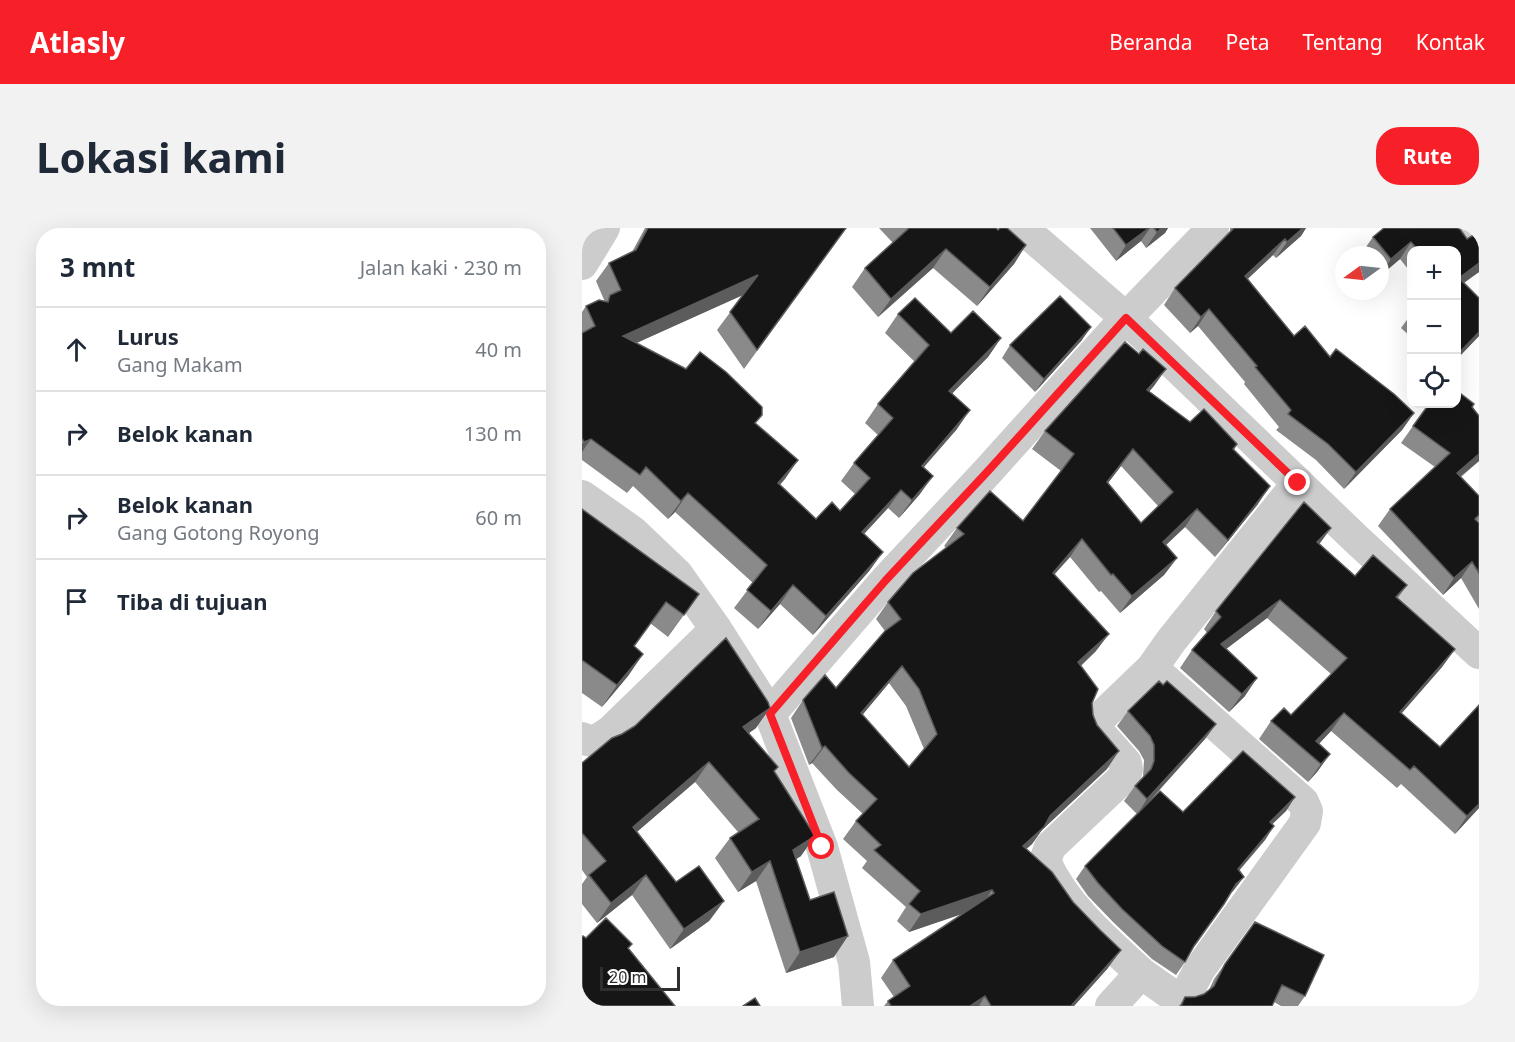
<!DOCTYPE html>
<html lang="id">
<meta charset="utf-8">
<style>
:root{--surface:#fff;--page:#f2f2f3;--text:#1f2937;--muted:#747a83;--line:#e0e1e3;--accent:#f72029}
body{margin:0;font-family:"Noto Sans",sans-serif;background:var(--page);color:var(--text)}
.controls{position:absolute;right:18px;top:18px;display:grid;overflow:hidden;border-radius:12px;box-shadow:0 6px 24px #0002}
.controls button{width:54px;height:54px;display:grid;place-items:center;padding:0;border:0;border-bottom:2px solid var(--line);background:var(--surface);color:var(--text);font:30px sans-serif}
.compass{position:absolute;left:753px;top:18px;width:54px;height:54px;border-radius:50%;background:var(--surface);box-shadow:0 6px 24px #0002;rotate:255deg}
.scale{position:absolute;left:18px;bottom:15px;width:80px;box-sizing:border-box;padding-left:6px;border:3px solid #2f2f2f;border-top:0;font-size:16px;line-height:21px;white-space:nowrap;color:#2f2f2f;-webkit-text-stroke:4px #fff;paint-order:stroke}
.stop{position:absolute;width:18px;height:18px;margin:-14px;border:4px solid #f72029;border-radius:50%;background:#fff}
.stop.end{background:#f72029;border-color:#fff;box-shadow:0 2px 6px #0008}
.list{margin:0;padding:0;list-style:none}
h2{display:flex;justify-content:space-between;align-items:center;height:78px;margin:0;padding:0 24px;font-size:26px}
h2 small{font-size:20px;font-weight:400;color:var(--muted)}
.list li{display:grid;grid-template-columns:39px 1fr auto;gap:18px;align-items:center;box-sizing:border-box;height:84px;padding:0 24px;border-top:2px solid var(--line)}
.list b{display:block;font-size:22px;white-space:nowrap}
.list p{margin:0;font-size:20px;white-space:nowrap;color:var(--muted)}
.list em{font-size:20px;font-style:normal;color:var(--muted)}
.icon{flex:none;width:33px;height:33px;fill:none;stroke:currentColor;stroke-width:2;stroke-linecap:round;stroke-linejoin:round}
.map{position:relative;flex:none;width:897px;height:778px;overflow:hidden;border-radius:24px}
header{display:flex;align-items:center;gap:36px;box-sizing:border-box;height:84px;padding:0 30px;background:var(--accent);color:#fff}
header strong{font-size:28px}
nav{display:flex;gap:33px;margin-inline-start:auto;font-size:21px}
.intro{display:flex;align-items:center;justify-content:space-between;box-sizing:border-box;height:144px;padding:0 36px}
h1{margin:0;font-size:42px}
.button{padding:15px 27px;border-radius:24px;background:var(--accent);color:#fff;font-size:21px;font-weight:700}
main{display:flex;gap:36px;padding:0 36px}
aside{flex:1;background:var(--surface);border-radius:24px;box-shadow:0 6px 24px #0002}
.map>svg:first-child{display:block}
.lines{fill:none;stroke-linecap:round;stroke-linejoin:round}
.minor{stroke:#ccc;stroke-width:32}
.wall{fill:#8a8a8a;fill-rule:evenodd}
.shaded-wall{fill:#5c5c5c}
.building{fill:#161616;stroke:#5c5c5c;stroke-width:1.5;fill-rule:evenodd}
.route{stroke:#f72029;stroke-width:8}
</style>
<header>
<strong>Atlasly</strong>
<nav><a>Beranda</a><a>Peta</a><a>Tentang</a><a>Kontak</a></nav>
</header>
<div class="intro"><h1>Lokasi kami</h1><a class="button">Rute</a></div>
<main>
<aside>
<h2>3 mnt<small>Jalan kaki · 230 m</small></h2>
<ul class="list">
<li><svg class="icon" aria-label="ahead" viewBox="0 0 24 24"><path d="M12 20V5M6 11l6-6 6 6"/></svg><div><b>Lurus</b><p>Gang Makam</p></div><em>40 m</em></li>
<li><svg class="icon" aria-label="right" viewBox="0 0 24 24"><path d="M7 20v-9h11M14 6l5 5-5 5"/></svg><div><b>Belok kanan</b></div><em>130 m</em></li>
<li><svg class="icon" aria-label="right" viewBox="0 0 24 24"><path d="M7 20v-9h11M14 6l5 5-5 5"/></svg><div><b>Belok kanan</b><p>Gang Gotong Royong</p></div><em>60 m</em></li>
<li><svg class="icon" aria-label="arrive" viewBox="0 0 24 24"><path d="M6 21V4h12l-3 4 3 4H6"/></svg><div><b>Tiba di tujuan</b></div></li>
</ul>
</aside>
<div class="map">
<svg width="897" height="778" viewBox="0 0 897 778">
<rect width="100%" height="100%" fill="#fff"/>
<g class="lines">
<!-- minor -->
<path class="minor" d="M440,0L544,90L773,310L897,425
M869,0L897,8
M0,36L22,0
M0,268L51,304L95,346L134,401L188,486L240,619L272,734L276,778
M188,486L304,352L406,243L544,90L631,0
M0,510C11,516 19,510 29,503L134,401
M559,745C524,713 482,677 463,633L468,619L542,549L545,542L544,535L519,507L515,498L518,490L570,440
M529,778L559,745L586,764L596,768L605,765L617,742L723,595L725,583L721,574L570,440L589,413L716,255"/>
</g>
<!-- wall -->
<path class="wall" d="M63,0H264L162,141L135,102L161,67L54,115L174,196L216,232L197,257L234,291L258,283L273,266L259,253L272,235L296,207L283,195L296,176L333,134L303,105L316,86L369,105L419,110L406,129L369,166L375,201L342,239L338,266L317,290L306,280L282,306L288,342L231,407L198,376L176,401L152,380L171,355L93,284L86,291L51,258L45,265L0,232V84L4,78L23,74L14,53L27,35L50,24Z
M297,0H414L416,2L444,17L432,36L395,78L351,40L296,89L270,59L283,40L311,15Z
M508,0H586L583,5L564,20L559,13L534,33Z
M648,0H724L719,8L694,30L691,27L665,51L712,108L748,129L832,185L820,202L762,261L734,232L694,202L697,199L662,156L663,154L616,98L608,105L582,77L593,60L648,3Z
M897,7V44L882,55L897,70V108L874,132V22H830V46L818,31L798,48V27H781L779,26L791,9L885,11Z
M830,85V110L819,100Z
M500,112L453,164L420,130L428,117Z
M557,126L584,141L567,163L608,194L655,216L652,222L676,276L633,329L603,299L584,317L595,330L582,347L538,385L519,363L517,364L488,329L472,347L514,423L499,438L510,475L511,487L525,541L460,602L450,616L444,621L526,740L492,778H302L306,773L312,769L299,750L311,732L381,685L327,704L315,693L324,679L280,640L285,633L261,611L274,593L281,586L255,562L230,535L227,537L209,490L221,472L254,460L303,403L294,391L306,374L365,320L362,318L375,300L441,293L479,243L450,221L463,203ZM539,238L576,278L559,295L526,255ZM307,455L324,478L342,521L327,539L280,487Z
M890,179L897,188V233L879,249L897,268V292L896,294L897,295V381L879,350L861,367L796,298L808,281L853,239L819,215L831,198Z
M0,281L117,366L86,409L68,395L52,418L61,426L46,448L20,479L0,465Z
M738,316L773,348L825,357L816,370L873,421L860,439L819,486L858,519L897,477V580L873,606L819,556L815,560L749,503L737,516L748,526L735,544L726,554L677,511L689,493L709,487L749,446L685,390L644,421L663,468L647,484L598,440L610,422L625,405L622,401L634,383Z
M581,457L634,496L623,511L560,581L601,584L713,569L704,583L690,596L692,598L683,612L657,643L652,662L648,666L611,720L603,734L594,747L570,731L531,694L506,668L494,651L503,638L555,586L542,573L553,558L561,549L562,532L557,523L535,498L546,483Z
M174,500L167,505L193,544L219,628L214,631L228,672L252,729L204,745L174,653L156,664L133,630L148,610L156,604L113,554L55,604L94,654L142,673L127,693L88,721L50,667L15,695L0,676V656L5,649L0,642V535Z
M673,694L723,768L716,778H699L692,774L690,778H597L603,769H613L622,766L627,762L632,751Z"/>
<!-- shaded-wall -->
<path class="shaded-wall" d="M567,0H568L559,13L534,33L544,17Z
M580,0H586L583,5L564,20L575,4Z
M721,0H724L719,8L694,30L705,14Z
M703,11L691,27L651,65L663,48Z
M829,14L818,31L798,48L809,31Z
M444,17L432,36L395,78L408,59Z
M364,21L351,40L296,89L309,71Z
M897,35V44L874,60L877,50Z
M176,47L163,66L28,127L41,108Z
M627,81L616,98L608,105L619,89Z
M509,99L500,112L453,164L462,151Z
M897,104V108L874,132V128Z
M419,110L406,129L354,182L367,163Z
M584,141L572,158L553,180L565,162Z
M388,182L375,201L327,256L340,238Z
M832,185L820,202L762,261L774,244Z
M9,211L0,224V216L2,214Z
M551,221L539,238L513,272L525,254Z
M897,226V233L863,261L875,245Z
M216,232L203,251L183,274L196,255Z
M351,248L338,266L317,290L330,272Z
M688,258L676,276L633,329L646,312Z
M319,262L306,280L267,322L280,304Z
M106,265L93,284L86,291L99,273Z
M615,281L603,299L569,331L581,314Z
M749,300L736,318L735,314Z
M500,311L488,329L458,362L471,345Z
M301,324L288,342L231,407L244,388Z
M595,330L582,347L538,385L550,368Z
M890,334L879,350L861,367L872,350Z
M211,357L198,376L176,401L189,383Z
M698,372L685,390L627,434L639,416Z
M527,406L514,423L484,451L496,434Z
M873,421L860,439L805,502L818,484Z
M61,426L46,448L20,479L35,457Z
M320,438L307,455L267,503L279,485Z
M675,450L663,468L647,484L660,466Z
M188,480L174,500L147,519L161,499Z
M762,485L749,503L727,526L734,513Z
M634,496L623,511L555,587L565,571Z
M243,518L230,535L227,537L240,520Z
M537,523L525,541L460,602L450,616L428,636L441,618L468,588Z
M748,526L735,544L726,554L739,536Z
M127,534L113,554L37,619L51,599Z
M713,569L704,583L678,608L688,594Z
M897,576V580L873,606L885,588Z
M692,598L683,612L646,655L656,641Z
M233,608L219,628L197,642L211,622Z
M188,633L174,653L156,664L170,644Z
M64,647L50,667L15,695L29,675Z
M662,649L652,662L644,669L654,656Z
M410,662L398,680L327,704L339,686Z
M142,673L127,693L88,721L102,701Z
M266,708L252,729L204,745L218,724Z
M539,722L526,740L492,778H489Z
M403,768L397,778H388Z"/>
<!-- building -->
<path class="building" d="M66,0H264L175,122L148,84L176,47L41,108L104,141L118,124L144,144L180,179V187L173,195L216,232L196,255L234,291L250,274L258,283L288,250L272,235L311,190L296,176L347,117L316,86L333,70L369,105L391,83L419,110L367,163L388,182L340,238L351,248L330,272L319,262L280,304L301,324L244,388L211,357L189,383L165,362L185,337L106,265L99,273L64,239L58,247L9,211L2,214L0,210V105L13,98L4,78L17,72L26,74L28,67L39,62L27,35L54,22Z
M327,0H414L416,2L418,0H425L444,17L408,59L364,21L309,71L283,40Z
M531,0H567L544,17Z
M572,0H580L575,4Z
M652,0H721L705,14L703,11L663,48L712,108L723,98L748,129L754,121L812,166L832,185L774,244L746,216L706,186L709,182L673,139L675,138L627,81L619,89L593,60Z
M802,0H875L878,1L885,11L893,6L897,7V35L877,50L897,70V104L874,128V22H836L829,14L809,31L791,9Z
M478,68L509,99L462,151L428,117Z
M543,114L557,126L561,121L584,141L565,162L608,194L622,181L655,216L651,221L688,258L646,312L615,281L581,314L595,330L550,368L531,346L529,347L500,311L471,345L527,406L496,434L516,461L510,475L511,487L515,497L537,523L468,588L462,599L441,618L470,644L491,674L518,702L539,722L489,778H409L403,768L388,778H309L306,773L328,758L311,732L412,665L410,662L339,686L327,676L338,663L292,622L299,617L274,593L295,571L267,545L243,518L240,520L221,472L243,447L254,460L303,403L319,391L306,374L331,345L382,306L375,300L408,263L441,293L492,226L463,203ZM551,221L591,264L559,295L525,254ZM320,438L337,461L355,506L327,539L279,485Z
M874,162L892,176L890,179L897,188V226L875,245L897,268V287L893,291L897,295V345L890,334L872,350L808,281L868,225L831,198L847,176H874Z
M722,274L749,300L735,314L773,348L791,327L825,357L814,369L873,421L818,484L858,519L897,477V576L885,588L832,538L828,542L762,485L734,513L748,526L739,536L689,493L702,480L709,487L765,430L698,372L639,416L675,450L660,466L610,422L639,389L634,383Z
M0,281L117,366L102,387L84,374L52,418L61,426L35,457L0,432Z
M144,410L186,474L188,480L161,499L196,539L192,543L233,608L211,622L228,672L252,664L266,708L218,724L188,633L170,644L148,610L177,591L127,534L51,599L94,654L117,638L142,673L102,701L64,647L29,675L7,647L24,633L0,605V535L30,510L40,506L53,498Z
M577,453L581,457L585,453L634,496L565,571L553,558L569,541L572,533V517L568,508L546,483Z
M661,523L713,569L688,594L692,598L656,641L662,649L654,656L642,676L612,718L603,734L580,718L540,681L516,655L503,638L578,563L601,584Z
M24,690L50,716L46,720L93,778H0V709L1,708L4,710Z
M673,694L742,727L723,768L700,757L690,778H599L603,769H613L622,766L632,758L643,736Z
M173,770L178,778H161Z"/>
<g class="lines">
<!-- route -->
<path class="route" d="M240,619L188,486L304,352L406,243L544,90L716,255"/>
</g>
</svg>
<div class="controls">
<button>+</button>
<button>−</button>
<button><svg class="icon" aria-label="locate" viewBox="0 0 24 24"><circle cx="12" cy="12" r="6"/><path d="M12 2v4M12 18v4M2 12h4M18 12h4"/></svg></button>
</div>
<svg class="compass" viewBox="-18 -18 36 36"><path d="M0-13l5 13h-10z" fill="#e53935"/><path d="M0 13l5-13h-10z" fill="#747a83"/></svg>
<div class="scale">20 m</div>
<div class="stop" style="left:240px;top:619px"></div>
<div class="stop end" style="left:716px;top:255px"></div>
</div>
</main>
